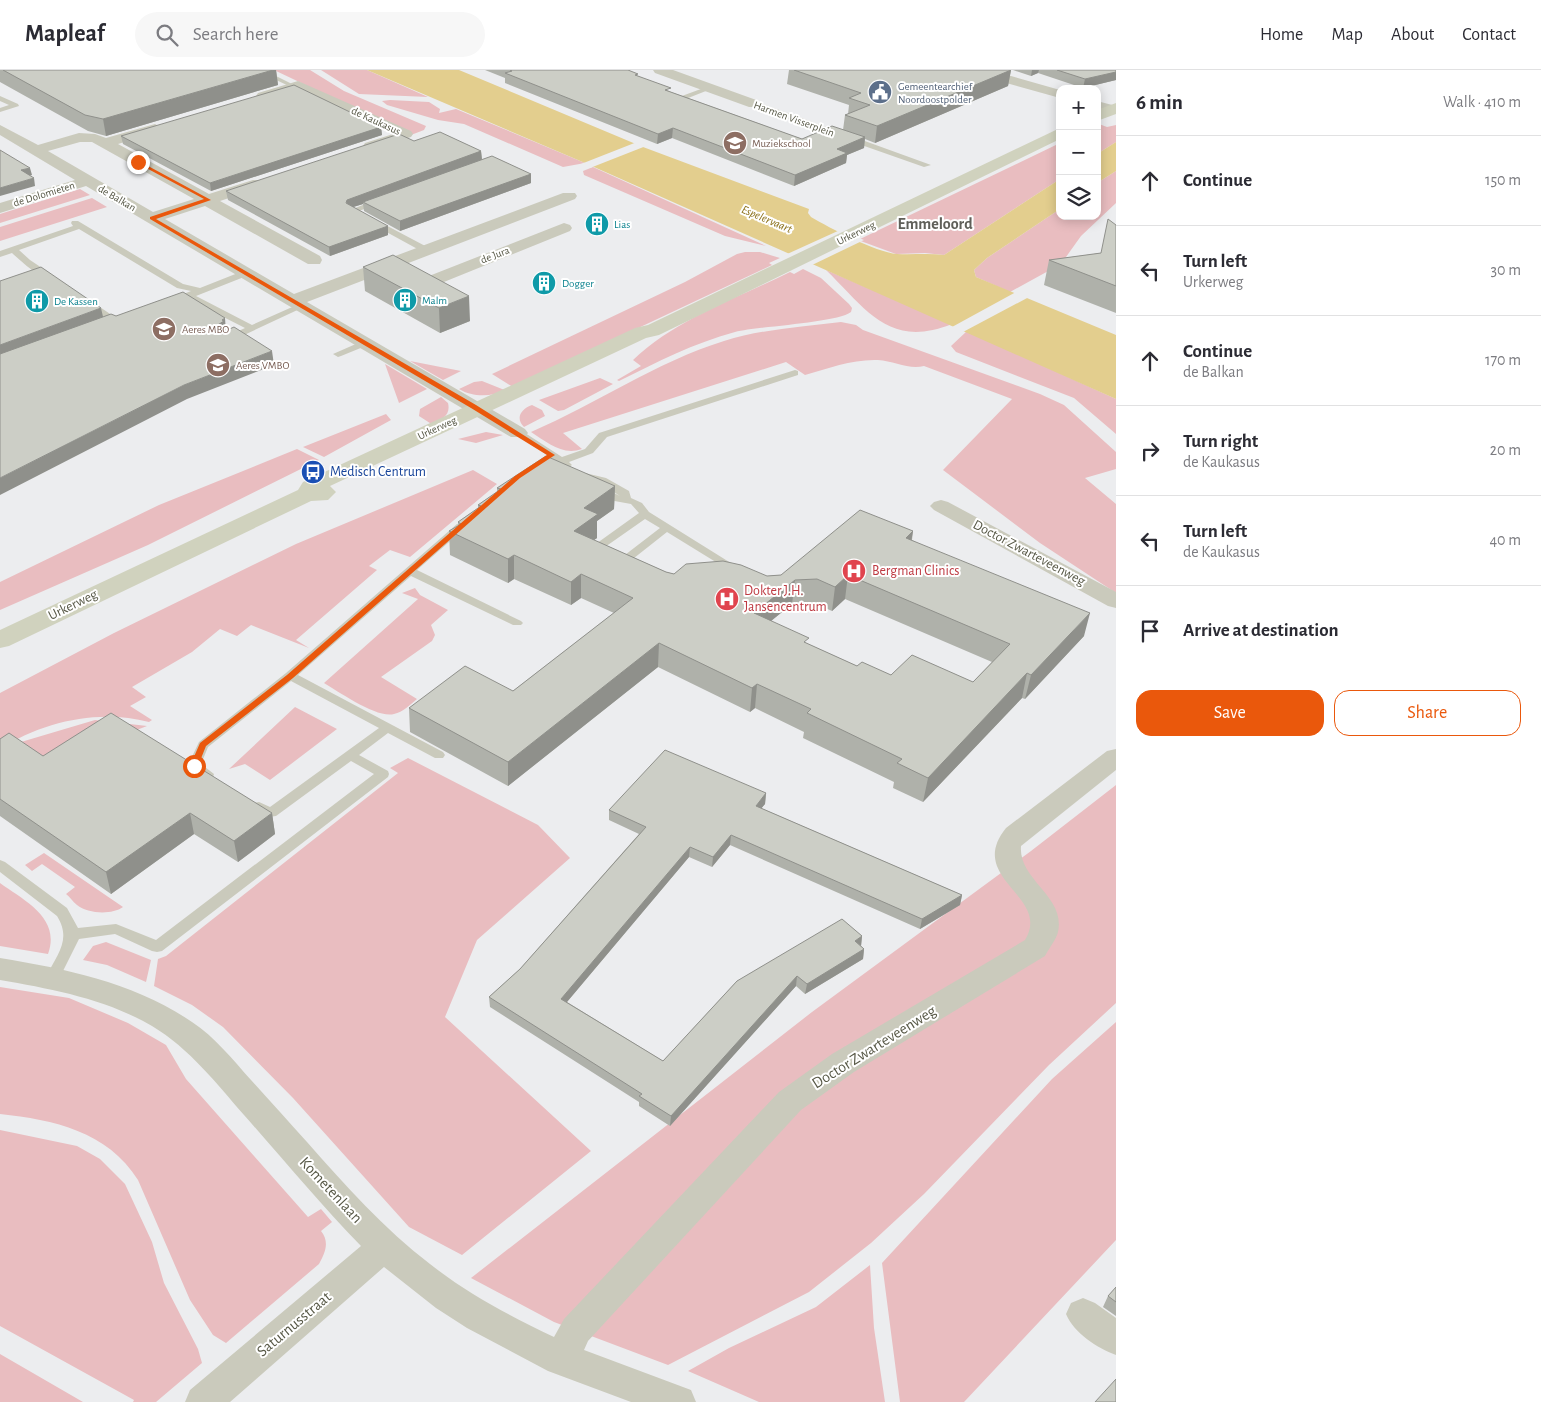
<!DOCTYPE html>
<meta charset="utf-8">
<style>
:root{--surface:#fff;--page:#f7f7f7;--text:#2b2b33;--muted:#7c7c81;--line:#e1e1e2;--accent:#ea580c}
body{margin:0;font-family:"Alegreya Sans",sans-serif;background:var(--page);color:var(--text)}
.controls{position:absolute;right:15px;top:15px;display:grid;overflow:hidden;border-radius:10px;box-shadow:0 2px 12px #0003}
.controls button{width:45px;height:45px;display:grid;place-items:center;padding:0;border:0;border-bottom:1px solid var(--line);background:var(--surface);color:var(--text);font:25px sans-serif}
.stop{position:absolute;width:15px;height:15px;margin:-11px;border:4px solid #ea580c;border-radius:50%;background:#fff}
.stop.end{background:#ea580c;border-color:#fff;box-shadow:0 1px 5px #0008}
.list{margin:0;padding:0;list-style:none}
h2{display:flex;justify-content:space-between;align-items:center;height:65px;margin:0;padding:0 20px;font-size:21px}
h2 small{font-size:16px;font-weight:400;color:var(--muted)}
.list li{display:grid;grid-template-columns:32px 1fr auto;gap:15px;align-items:center;box-sizing:border-box;height:90px;padding:0 20px;border-top:1px solid var(--line)}
.list b{display:block;font-size:19px;white-space:nowrap}
.list p{margin:0;font-size:16px;white-space:nowrap;color:var(--muted)}
.list em{font-size:16px;font-style:normal;color:var(--muted)}
.actions{display:flex;gap:10px;padding:15px 20px}
.actions a{flex:1;padding:11px 0;border:1px solid var(--accent);border-radius:15px;text-align:center;font-size:18px;color:var(--accent)}
.actions .main{background:var(--accent);color:#fff}
.icon{flex:none;width:28px;height:28px;fill:none;stroke:currentColor;stroke-width:2;stroke-linecap:round;stroke-linejoin:round}
.map{position:relative;flex:none;width:1116px;height:1332px;overflow:hidden}
header{display:flex;align-items:center;gap:30px;box-sizing:border-box;height:70px;padding:0 25px;background:var(--surface);border-bottom:1px solid var(--line)}
header strong{font-size:24px}
nav{display:flex;gap:28px;margin-inline-start:auto;font-size:18px}
.search{width:350px;height:45px;background:var(--page);display:flex;align-items:center;gap:12px;box-sizing:border-box;padding:0 18px;border-radius:28px;color:var(--muted);font-size:19px}
main{display:flex}
aside{flex:1;background:var(--surface)}
.map>svg:first-child{display:block}
.green{fill:#e9bdc0}
.water{fill:#e3ce8e}
.pier{fill:#ecedef}
.lines{fill:none;stroke-linecap:round;stroke-linejoin:round}
.service{fill:#cacabc;fill-rule:evenodd}
.minor{fill:#cacabc;fill-rule:evenodd}
.secondary{fill:#d0d2be;fill-rule:evenodd}
.wall{fill:#afb1aa;fill-rule:evenodd}
.shaded-wall{fill:#8f908b}
.building{fill:#cccec6;stroke:#8f908b;fill-rule:evenodd}
.route{fill:#ea580c}
.labels{text-anchor:middle;dominant-baseline:central;stroke-width:4;stroke-linejoin:round;paint-order:stroke}
.far-service-label{font-size:11px;fill:#4e5e75;stroke:#fff;text-anchor:start}
.far-street-label{font-size:11px;fill:#575846;stroke:#fff}
.far-education-label{font-size:11px;fill:#785e54;stroke:#fff;text-anchor:start}
.far-culture-label{font-size:11px;fill:#0d838f;stroke:#fff;text-anchor:start}
.far-water-label{font-size:12px;font-style:italic;fill:#8a6f18;stroke:#fff}
.transit-label{font-size:14px;fill:#164399;stroke:#fff;text-anchor:start}
.street-label{font-size:14px;fill:#575846;stroke:#fff}
.health-label{font-size:14px;fill:#be3a42;stroke:#fff;text-anchor:start}
.far-district-label{font-size:16px;font-weight:bold;fill:#60605a;stroke:#fff}
.near-street-label{font-size:16px;fill:#575846;stroke:#fff}
</style>
<header>
<strong>Mapleaf</strong>
<div class="search"><svg class="icon" aria-label="search" viewBox="0 0 24 24"><circle cx="10" cy="10" r="6"/><path d="M15 15l6 6"/></svg>Search here</div>
<nav><a>Home</a><a>Map</a><a>About</a><a>Contact</a></nav>
</header>
<main>
<div class="map">
<svg width="1116" height="1332" viewBox="0 0 1116 1332">
<rect width="100%" height="100%" fill="#ecedef"/>
<!-- green -->
<path class="green" d="M274,0H310L344,21L426,56L424,60L411,65Z
M321,0H367L428,27L359,24Z
M390,30L429,32L440,39L439,43L456,39L585,93L563,97L464,54L438,50L387,35L382,31Z
M1099,54L1107,57L1116,55V72L1097,84V55Z
M1060,73V109L944,185L925,183L896,184L858,170Z
M593,97L766,176L725,166L584,105L583,101Z
M1116,101V133L1081,166L1061,194L1010,222L976,207L974,200L987,188L1060,139V146H1097V113Z
M80,119L90,125L0,153V144Z
M92,128L107,137L0,171V157Z
M745,182H760L780,188L769,193L772,195L513,317L492,304L685,212L737,184Z
M803,199L821,208L849,234L852,238L851,242C836,253 760,256 735,262C694,273 657,292 619,311L617,310L641,296L633,290C676,249 737,228 790,202L794,204Z
M826,200L952,254C889,279 867,240 826,200Z
M841,252L856,255L863,260L1040,324L1064,335L1116,382V399L1085,408L1116,434V523L1040,473L943,400L1012,329L924,296C909,300 894,291 878,290C853,289 829,298 805,305L786,292L563,363L582,379C562,386 547,372 531,362C596,334 656,292 724,271C762,259 802,257 841,252Z
M967,261L1116,329V364L1074,328L956,282L951,276Z
M410,291L461,301L443,310Z
M385,294L427,319L399,333Z
M600,308L613,314L564,340L558,341L539,330Z
M482,311L507,321C491,326 474,328 459,319L474,312Z
M441,327L448,333C451,345 442,349 433,355L419,346L420,339Z
M532,335L542,340L545,346L524,357C515,348 521,339 532,335Z
M386,344L391,350L324,387L303,377Z
M486,362L503,365L476,373L458,369Z
M297,379L319,390L148,475L0,540V512L159,435Z
M473,400L497,414L410,487L390,480L369,496L377,500L296,570L309,578L251,555L237,566L220,559L192,582L132,617L146,627L130,636L152,650L149,652C99,639 44,651 0,679V623L114,563L296,474Z
M415,518L420,525L448,540L431,555L435,565L432,571L381,607L417,629C410,635 403,642 394,644C378,649 339,622 324,613L418,529L402,523Z
M295,637L337,659L270,710L245,694L229,699Z
M95,650L147,656L129,663L84,726L21,672Z
M408,688L538,755L570,788L477,870L445,947L591,1081L462,1185L409,1157L293,1028L223,957L192,935L154,916L158,889L166,886L398,703L390,698Z
M1116,715V933L1049,995L924,1124L871,1173L809,1222L668,1295L554,1252L471,1208L812,942L1031,781Z
M44,783L123,837C112,845 88,844 77,835C73,832 70,827 66,824L75,817L42,794L32,801L25,795Z
M0,813C25,831 61,848 48,884L0,876Z
M106,872L151,890L146,912L107,895L83,890L93,876Z
M0,917L69,928L128,953L166,975L186,1009L308,1147L321,1139L332,1152L321,1161C330,1172 325,1183 319,1194L226,1273L213,1265L190,1230L138,1110C107,1061 54,1050 0,1044Z
M1116,952V1170L964,1332H900L882,1193L1052,1009Z
M0,1060L77,1076L100,1089L125,1114L152,1172L164,1213L198,1279L202,1293L156,1332H133L134,1330L0,1256Z
M870,1195L874,1258L885,1332H759L688,1301L729,1278L816,1237Z
M0,1284L83,1332H0Z"/>
<!-- water -->
<path class="water" d="M367,0H459L643,77L809,139L808,143L811,147C830,158 875,182 897,184C912,185 928,183 944,185L1060,109V139L987,188L974,200L976,207L1116,265V329L585,93Z
M1116,72V101L1097,113V84Z"/>
<!-- pier -->
<path class="pier" d="M637,72L646,76L590,98L581,94Z
M840,160L864,170L810,196L785,185Z
M1016,222L1029,227L963,262L952,257Z"/>
<g class="lines">
<!-- service -->
<path class="service" d="M255,0H264L296,16L291,17Z
M709,16L713,18L711,19L678,32L671,30Z
M0,26L18,34L19,36L0,42V38L9,35L0,31Z
M751,32H757L931,95L924,97L751,36Z
M375,130L382,132L359,141L429,178V182H423L348,141Z
M72,151H78L183,214L200,218L243,201H249V205L196,226L252,255L299,234L306,236L229,272L226,271V267L245,258L188,229L171,233V229L191,221L177,218L79,159L19,180L30,190L54,206V210C42,211 21,191 12,183L0,187V181L73,156L71,153Z
M88,230L91,231L122,252L115,254L85,235L84,233Z
M365,270L370,273L368,275L341,286L338,287L333,284Z
M795,300L798,301V305L607,367L593,383L569,392L572,395L567,398L513,363L518,360L522,361L562,387L585,379L599,363Z
M585,403L606,408L629,421L631,428L642,433L649,442L742,500L740,502H732L667,462L629,492H621L619,490L621,488L660,458L645,449L605,477L609,481L608,483C602,485 595,483 592,478L593,476L639,443L631,434L609,430L596,422V418H604L620,426L600,413L581,408L580,406Z
M461,453L466,456L465,458L417,500L521,551L523,553L521,555H513L411,506L298,605L443,682L445,685L443,688H435L388,663L359,685L388,701L389,704L388,707L162,881L157,882L152,881L115,864L79,869L58,911L53,913L48,911L46,907C57,884 72,870 57,846L0,802V790L5,792L67,838L78,858L116,854L156,870L374,704L351,691L276,746C268,748 257,743 252,736L254,733L259,732L270,737L379,658L291,611L208,677L201,694L214,704L213,707H203L188,695L199,672L286,603L457,454Z"/>
<!-- minor -->
<path class="minor" d="M653,0H673L759,31L761,34L759,37H749L655,3Z
M968,0H990L1060,20V28L970,3Z
M298,11L411,61L413,64L411,67L370,80L365,79L363,76L365,73L393,64L297,20L263,30L256,26L258,23Z
M1097,31L1116,36V44L1097,39Z
M155,54L162,58L160,61L118,74L209,124L253,110H265L267,113L265,116L220,131L320,186L322,190L320,194H308L205,136L165,149L294,224L563,123H575L577,126L575,129L307,232L525,359L528,363L525,367H511L86,116L0,143V133L75,110L0,65V55L38,75L79,63L95,64L106,68ZM80,72H92L194,129L153,142L48,81Z
M564,153L570,155L572,158L570,161L434,216H422L398,201L401,197H413L429,206Z
M941,430L948,432L1116,522V538L1108,536L934,440L930,436L934,432Z
M1116,679V700L1021,776C1018,810 1066,826 1058,862C1056,870 1049,878 1045,886L854,1002L801,1040L588,1271L584,1280L691,1320L696,1332H631L548,1301L467,1258L436,1238L384,1197L230,1332H185L190,1320L361,1176C320,1134 283,1089 244,1045C216,1013 190,979 152,956C106,929 52,919 0,910V888C67,899 135,913 192,952C215,967 233,990 251,1010C270,1031 288,1051 307,1072C345,1115 384,1159 430,1194C468,1224 510,1246 554,1267L564,1249L779,1022L832,984L1025,870C1052,826 965,809 1006,758L1107,681Z
M1083,1228L1095,1233L1116,1248V1285C1097,1278 1074,1263 1066,1244L1071,1233Z"/>
<!-- secondary -->
<path class="secondary" d="M1116,33V44L1097,51V40Z
M1060,58V69L659,265L646,268L330,416L336,422L328,430L311,431L9,576L0,578V560L298,420L303,412L635,258L648,255Z"/>
</g>
<!-- wall -->
<path class="wall" d="M0,0H276L278,15L106,66L88,61L0,12Z
M485,0H628L638,6L671,22L802,69L843,60L845,45L848,44L849,35L787,14L789,0H1011L1008,16L875,73L865,69L864,78L847,85L846,93L794,116L672,68L657,74L505,13V8Z
M1013,0H1116V10L1083,18L1038,3L1031,6Z
M381,57L382,65L211,121L123,74L121,66Z
M414,71L481,81L482,90L531,104V113L400,161L364,141L363,134L353,137L388,165L330,186L228,130L226,121Z
M1116,155V243L1044,215L1049,190L1101,183Z
M363,197L470,251L440,263L365,221Z
M615,416L614,439L597,451V468L594,470L666,502L674,504L767,506L781,505L913,461L912,470L1084,566L1025,629L1022,628L923,732L893,718L894,712L803,668L804,662L755,638L750,642L658,597L508,716L410,662L409,638L513,621L614,543L581,528L571,535L514,509L508,513L450,485L449,461L458,456V452L478,438V435L497,422V418ZM845,529L992,592L973,612L891,605L857,596L808,574L771,551L792,534L814,533L832,541Z
M0,669L43,686L272,743L275,764L238,792L194,764L111,824L0,746Z
M766,723L765,734L761,738L962,825L960,835L920,859L730,775L712,797L689,787L567,932L663,991L737,911L862,866L861,876L864,879L863,889L805,924L796,916L670,1056L639,1036V1032L490,937L489,927L520,899L639,764L609,750V740Z
M1116,1217V1246L1103,1237L1108,1226Z"/>
<!-- shaded-wall -->
<path class="shaded-wall" d="M273,0H276L278,15L106,66L103,49Z
M1011,0L1008,16L875,73L877,56Z
M1032,0H1039L1038,3L1031,6Z
M1116,2V10L1083,18L1085,9Z
M381,57L382,65L211,121L210,113Z
M673,58L672,68L657,74L658,64Z
M865,67L864,78L847,85L846,93L794,116L795,105L837,79Z
M481,81L482,90L363,132V134L347,139V130Z
M30,98L32,105L22,108L21,100Z
M531,104V113L400,161V151Z
M34,108L35,116L0,126V118Z
M388,156V165L330,186L329,177Z
M469,226L470,251L440,263L439,238Z
M101,238L104,251L0,290V275Z
M225,248L226,262L218,270L216,256L222,250Z
M272,281L274,295L187,329L0,425V408L184,315Z
M615,416L614,439L597,451V468L574,484V461L584,438Z
M913,461L909,484L906,468Z
M514,485V509L508,513V489Z
M581,504V528L571,535V512Z
M848,505L845,529L832,541L835,517Z
M795,510L792,534L751,567L754,543Z
M1090,543L1084,566L1025,629L1031,605Z
M659,573L658,597L508,716V692Z
M1027,603L1022,628L923,732L928,708Z
M757,614L755,638L750,642L752,618Z
M766,723L765,734L755,746L756,736Z
M190,743L194,764L111,824L106,802Z
M272,743L275,764L238,792L234,771Z
M731,765L730,775L712,797L713,787Z
M690,777L689,787L561,939V929Z
M962,825L960,835L920,859L922,849Z
M862,866L861,876L855,871Z
M864,879L863,889L805,924L807,914Z
M797,906L796,916L670,1056L671,1046Z"/>
<!-- building -->
<path class="building" d="M3,0H273L103,49L85,45Z
M510,0H628L638,4L635,5L671,18L665,20L802,69L832,56L865,67L837,79L847,83L795,105L673,58L658,64L505,3L512,1Z
M794,0H1011L877,56L845,45L870,35L849,28L861,23Z
M1057,0H1116V2L1085,9Z
M294,15L381,57L210,113L121,66Z
M440,62L481,81L347,130L346,133L388,156L329,177L226,121L399,64L414,71Z
M0,80L30,98L21,100L34,108L0,118Z
M492,86L531,104L400,151L363,132Z
M1108,149L1116,155V216L1049,190L1101,183Z
M393,185L469,226L439,238L363,197Z
M41,197L101,238L0,275V211Z
M183,222L225,248L222,250L224,251L216,256V259L223,262L234,257L272,281L184,315L0,408V284L111,244L116,246Z
M546,386L615,416L584,438L598,444L574,461L666,502L674,504L686,494L723,491L741,495L767,506L781,505L860,440L913,461L906,468L1090,543L1031,605L1027,603L928,708L897,693L902,689L807,643L811,639L757,614L752,618L659,573L508,692L409,638L465,596L513,621L633,528L581,504L571,512L514,485L508,489L449,461L461,454L458,452L481,436L478,435L501,419L497,418ZM848,505L1010,574L973,612L912,585L891,605L862,592L857,596L804,572L809,568L754,543L795,510L817,509L835,517Z
M111,643L272,743L234,771L190,743L106,802L0,729V669L9,663L43,686Z
M665,680L766,723L756,736L962,825L922,849L731,765L713,787L690,777L561,929L663,991L737,911L842,849L862,866L855,871L864,879L807,914L797,906L671,1046L639,1026L642,1024L489,927L520,899L646,757L609,740Z
M1116,1217V1232L1108,1226Z
M1116,1309V1332H1095Z"/>
<!-- route -->
<path class="route" d="M137,90L211,130L156,149L476,335L555,385L520,408L293,608L206,676L198,696L194,698L190,696L200,673L287,605L515,406L547,385L471,338L150,149V147L204,129L137,93Z"/>
<!-- icons -->
<defs>
<g id="civic-disc" transform="scale(1.25)"><circle r="9.5" fill="#5c6f8a" stroke="#fff"/><path d="M-.6-6.5H3V-4.5H.6V-3L4-1V1h2V6H-6V1h2V-1L-.6-3ZM-1.2 2.5V6h2.4V2.5Z" fill="#fff"/></g>
<g id="school-disc" transform="scale(1.25)"><circle r="9.5" fill="#8d6e63" stroke="#fff"/><path d="M0-5L7-2L0 1L-7-2ZM-4 1L0 2.5L4 1V4Q0 6-4 4Z" fill="#fff"/></g>
<g id="building-disc" transform="scale(1.25)"><circle r="9.5" fill="#0f9aa8" stroke="#fff"/><path d="M-4-6H4V6H1V3H-1V6H-4ZM-2.5-4.3h1.7v1.8h-1.7ZM.8-4.3h1.7v1.8H.8ZM-2.5-1h1.7V.8h-1.7ZM.8-1h1.7V.8H.8Z" fill="#fff"/></g>
<g id="university-disc" transform="scale(1.25)"><circle r="9.5" fill="#8d6e63" stroke="#fff"/><path d="M0-5L7-2L0 1L-7-2ZM-4 1L0 2.5L4 1V4Q0 6-4 4Z" fill="#fff"/></g>
<g id="bus-disc" transform="scale(1.25)"><circle r="9.5" fill="#1a4fb4" stroke="#fff"/><path d="M-5-6H5V4H4V6H2V4H-2V6H-4V4H-5ZM-3.5-4V0h7V-4ZM-3.5 1.2v1.5H-2V1.2ZM2 1.2v1.5H3.5V1.2Z" fill="#fff"/></g>
<g id="hospital-disc" transform="scale(1.25)"><circle r="9.5" fill="#e0444e" stroke="#fff"/><path d="M-5-5h3v3.5h4V-5h3V5h-3V1.5h-4V5h-3Z" fill="#fff"/></g>
</defs>
<g fill-rule="evenodd">
<use href="#civic-disc" x="880" y="22"/>
<use href="#school-disc" x="735" y="73"/>
<use href="#building-disc" x="597" y="154"/>
<use href="#building-disc" x="544" y="213"/>
<use href="#building-disc" x="405" y="230"/>
<use href="#building-disc" x="37" y="231"/>
<use href="#university-disc" x="164" y="259"/>
<use href="#school-disc" x="218" y="295"/>
<use href="#bus-disc" x="313" y="402"/>
<use href="#hospital-disc" x="854" y="501"/>
<use href="#hospital-disc" x="727" y="529"/>
</g>
<g class="labels">
<!-- far-service labels -->
<g class="far-service-label">
<text x="898" y="16">Gemeentearchief<tspan x="898" dy="13">Noordoostpolder</tspan></text>
</g>
<!-- far-street labels -->
<g class="far-street-label">
<text transform="translate(794 49) rotate(20)">Harmen Visserplein</text>
<text transform="translate(376 51) rotate(25)">de Kaukasus</text>
<text transform="translate(44 124) rotate(-17)">de Dolomieten</text>
<text transform="translate(117 128) rotate(30)">de Balkan</text>
<text transform="translate(856 163) rotate(-26)">Urkerweg</text>
<text transform="translate(495 185) rotate(-21)">de Jura</text>
<text transform="translate(437 358) rotate(-25)">Urkerweg</text>
</g>
<!-- far-education labels -->
<g class="far-education-label">
<text x="752" y="73">Muziekschool</text>
<text x="182" y="259">Aeres MBO</text>
<text x="236" y="295">Aeres VMBO</text>
</g>
<!-- far-culture labels -->
<g class="far-culture-label">
<text x="614" y="154">Lias</text>
<text x="562" y="213">Dogger</text>
<text x="422" y="230">Malm</text>
<text x="54" y="231">De Kassen</text>
</g>
<!-- far-water labels -->
<g class="far-water-label">
<text transform="translate(767 149) rotate(23)">Espelervaart</text>
</g>
<!-- transit labels -->
<g class="transit-label">
<text x="330" y="402">Medisch Centrum</text>
</g>
<!-- street labels -->
<g class="street-label">
<text transform="translate(1029 483) rotate(28)">Doctor Zwarteveenweg</text>
<text transform="translate(73 535) rotate(-26)">Urkerweg</text>
</g>
<!-- health labels -->
<g class="health-label">
<text x="872" y="501">Bergman Clinics</text>
<text x="744" y="521">Dokter J.H.<tspan x="744" dy="16">Jansencentrum</tspan></text>
</g>
<!-- far-district labels -->
<g class="far-district-label">
<text x="935" y="154">Emmeloord</text>
</g>
<!-- near-street labels -->
<g class="near-street-label">
<text transform="translate(874 977) rotate(-32)">Doctor Zwarteveenweg</text>
<text transform="translate(331 1120) rotate(47)">Kometenlaan</text>
<text transform="translate(294 1254) rotate(-40)">Saturnusstraat</text>
</g>
</g>
</svg>
<div class="controls">
<button>+</button>
<button>−</button>
<button><svg class="icon" aria-label="layers" viewBox="0 0 24 24"><path d="M12 4l9 5-9 5-9-5zM3 14l9 5 9-5"/></svg></button>
</div>
<div class="stop" style="left:194px;top:696px"></div>
<div class="stop end" style="left:138px;top:92px"></div>
</div>
<aside>
<h2>6 min<small>Walk · 410 m</small></h2>
<ul class="list">
<li><svg class="icon" aria-label="ahead" viewBox="0 0 24 24"><path d="M12 20V5M6 11l6-6 6 6"/></svg><div><b>Continue</b></div><em>150 m</em></li>
<li><svg class="icon" aria-label="left" viewBox="0 0 24 24"><path d="M17 20v-9H6M10 6l-5 5 5 5"/></svg><div><b>Turn left</b><p>Urkerweg</p></div><em>30 m</em></li>
<li><svg class="icon" aria-label="ahead" viewBox="0 0 24 24"><path d="M12 20V5M6 11l6-6 6 6"/></svg><div><b>Continue</b><p>de Balkan</p></div><em>170 m</em></li>
<li><svg class="icon" aria-label="right" viewBox="0 0 24 24"><path d="M7 20v-9h11M14 6l5 5-5 5"/></svg><div><b>Turn right</b><p>de Kaukasus</p></div><em>20 m</em></li>
<li><svg class="icon" aria-label="left" viewBox="0 0 24 24"><path d="M17 20v-9H6M10 6l-5 5 5 5"/></svg><div><b>Turn left</b><p>de Kaukasus</p></div><em>40 m</em></li>
<li><svg class="icon" aria-label="arrive" viewBox="0 0 24 24"><path d="M6 21V4h12l-3 4 3 4H6"/></svg><div><b>Arrive at destination</b></div></li>
</ul>
<div class="actions"><a class="main">Save</a><a>Share</a></div>
</aside>
</main>
